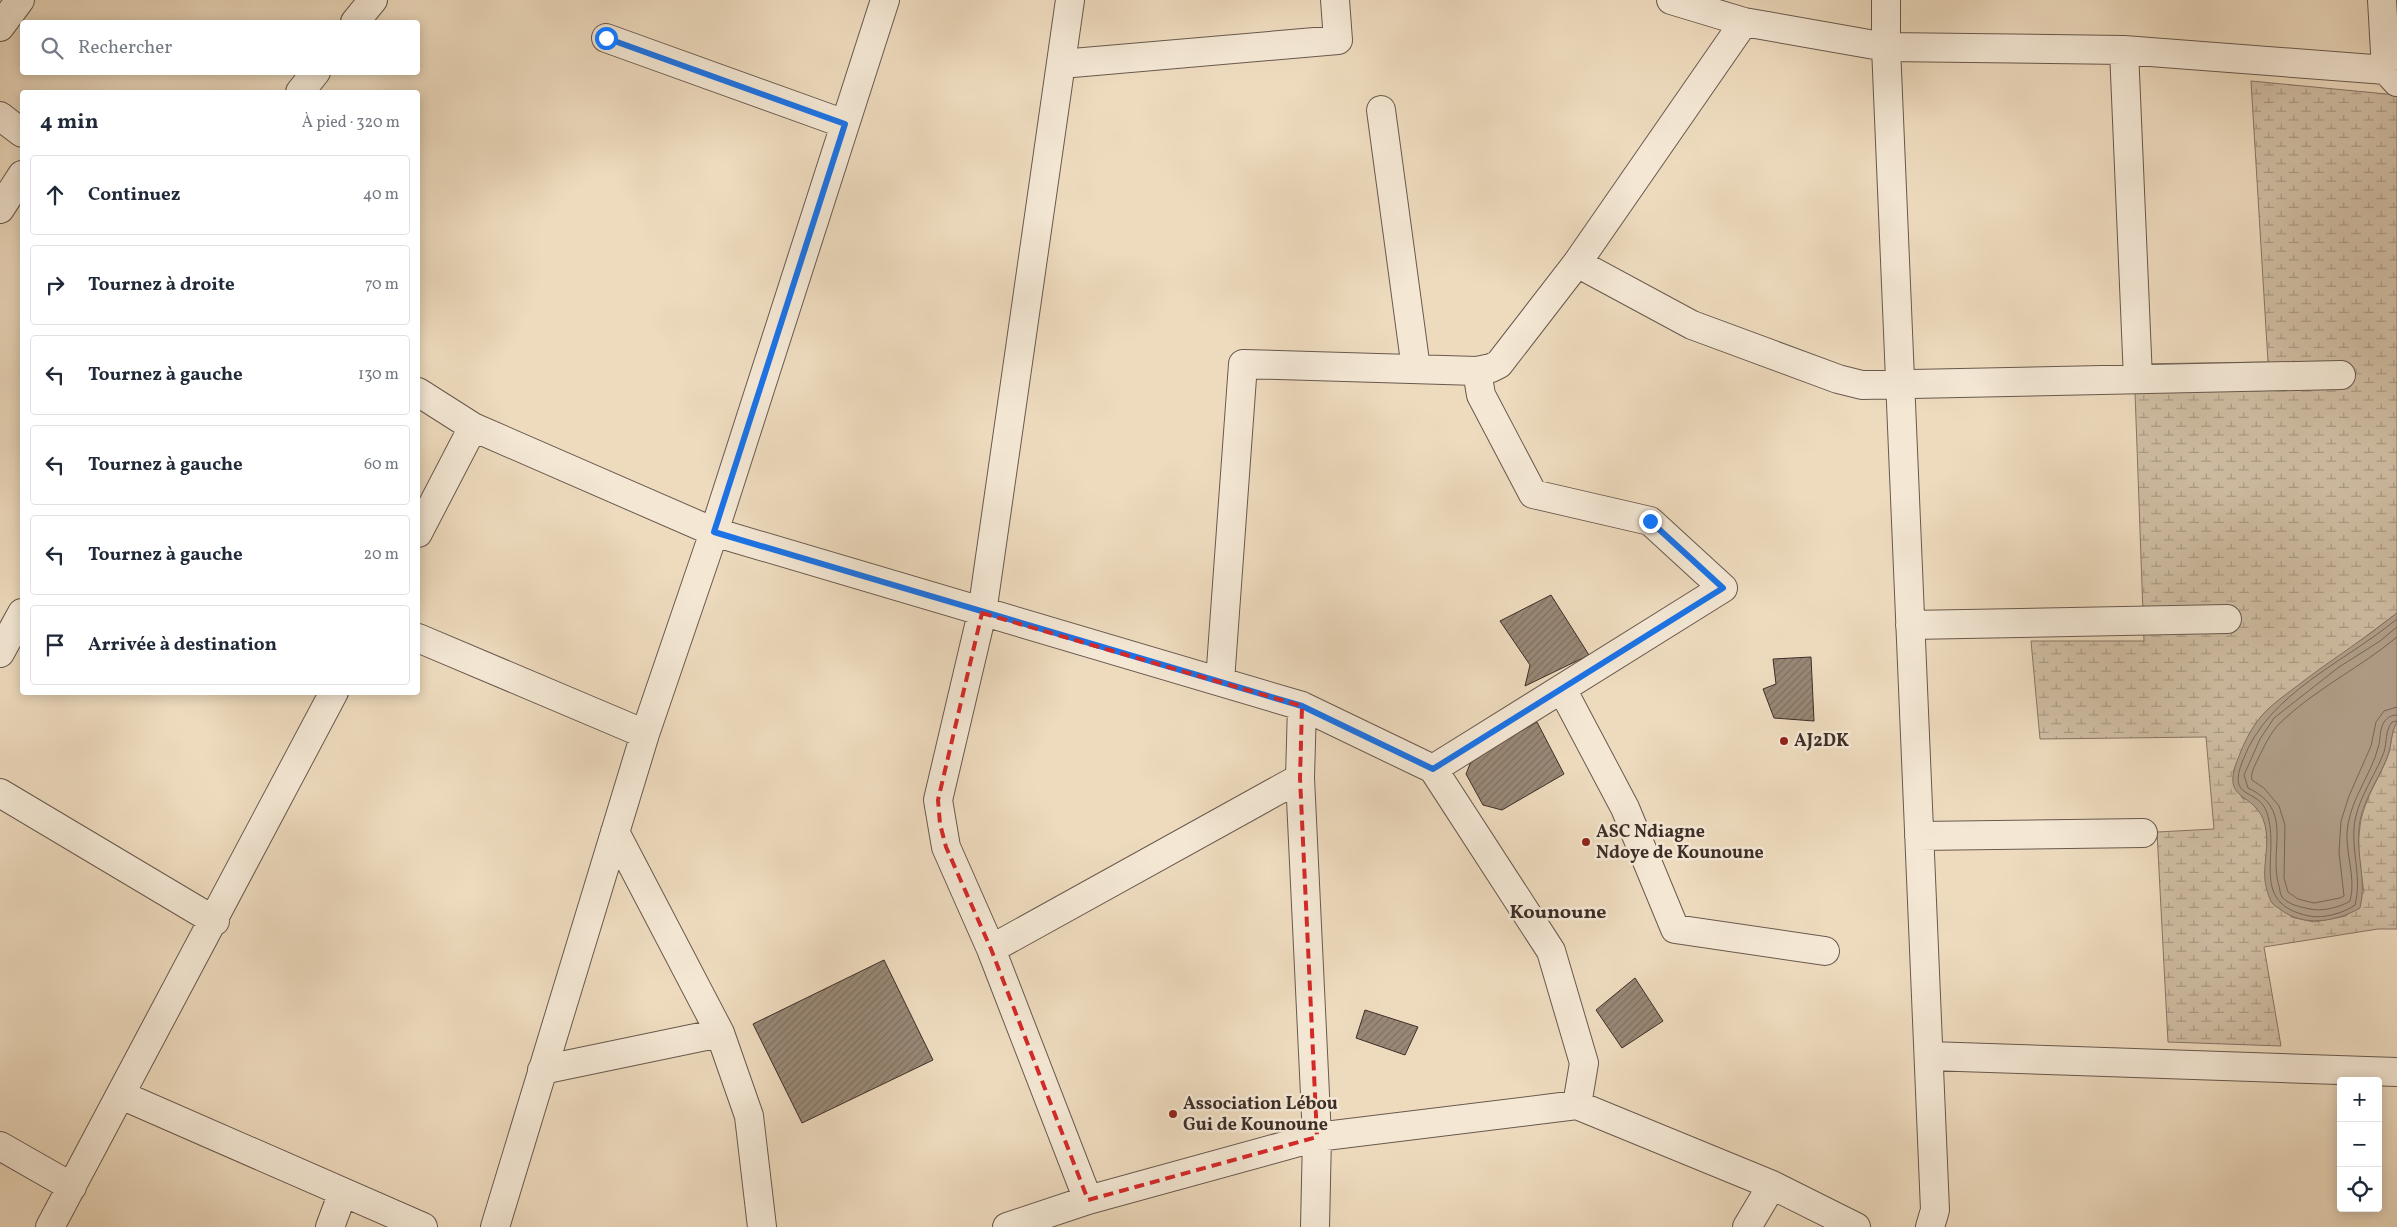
<!DOCTYPE html>
<html lang="fr">
<meta charset="utf-8">
<style>
:root{--surface:#fff;--page:#f6f6f7;--text:#1f2937;--muted:#747a83;--line:#e0e1e3}
body{margin:0;font-family:Vollkorn,serif;background:var(--page);color:var(--text)}
.controls{position:absolute;right:15px;bottom:15px;display:grid;overflow:hidden;border-radius:5px;box-shadow:0 2px 12px #0003}
.controls button{width:45px;height:45px;display:grid;place-items:center;padding:0;border:0;border-bottom:1px solid var(--line);background:var(--surface);color:var(--text);font:25px sans-serif}
.stop{position:absolute;width:15px;height:15px;margin:-11px;border:4px solid #1a73e8;border-radius:50%;background:#fff}
.stop.end{background:#1a73e8;border-color:#fff;box-shadow:0 1px 5px #0008}
.list{margin:0;padding:0;list-style:none}
h2{display:flex;justify-content:space-between;align-items:center;height:65px;margin:0;padding:0 20px;font-size:21px}
h2 small{font-size:16px;font-weight:400;color:var(--muted)}
.list li{display:grid;grid-template-columns:32px 1fr auto;gap:15px;align-items:center;box-sizing:border-box;height:80px;margin:0 10px 10px;padding:0 10px;border:1px solid var(--line);border-radius:5px}
.list b{display:block;font-size:19px;white-space:nowrap}
.list em{font-size:16px;font-style:normal;color:var(--muted)}
.icon{flex:none;width:28px;height:28px;fill:none;stroke:currentColor;stroke-width:2;stroke-linecap:round;stroke-linejoin:round}
.map{position:relative;flex:none;width:2397px;height:1227px;overflow:hidden}
.search{position:absolute;background:var(--surface);box-shadow:0 2px 12px #0003;left:20px;top:20px;width:400px;height:55px;display:flex;align-items:center;gap:12px;box-sizing:border-box;padding:0 18px;border-radius:5px;color:var(--muted);font-size:19px}
.panel{position:absolute;background:var(--surface);box-shadow:0 2px 12px #0003;left:20px;top:90px;width:400px;height:605px;border-radius:5px}
.map>svg:first-child{display:block}
.wetland{fill:url(#wetland-marsh);stroke:#867666}
.water{fill:#b2a08b;stroke:#837263}
.lines{fill:none;stroke-linecap:round;stroke-linejoin:round}
.shore{stroke:#78675a;stroke-width:1}
.building{fill:url(#building-hatch);stroke:#3d2e28}
.minor-casing{stroke:#69594e;stroke-width:30}
.minor{stroke:#f4e8d5;stroke-width:28}
.route{stroke:#1a73e8;stroke-width:6}
.marked{fill:none;stroke:#d62828;stroke-width:4;stroke-dasharray:10 6;stroke-linejoin:round}
.poi-dot{fill:#8f2418;stroke:#f4e8d5;stroke-width:2}
.labels{text-anchor:middle;dominant-baseline:central;stroke-width:5;stroke-linejoin:round;paint-order:stroke}
.poi-label{font-size:18px;font-weight:bold;fill:#3d2e28;stroke:#f4e8d5;text-anchor:start}
.quarter-label{font-size:20px;font-weight:bold;fill:#3d2e28;stroke:#f4e8d5}
</style>
<div class="map">
<svg width="2397" height="1227" viewBox="0 0 2397 1227">
<defs>
<pattern id="wetland-marsh" width="20" height="14" patternUnits="userSpaceOnUse" patternTransform="scale(1.25)"><rect width="20" height="14" fill="#d0bea4"/><path d="M1 5h8M5 5V1M11 12h8M15 12V8" fill="none" stroke="#aa9b86"/></pattern>
<pattern id="building-hatch" width="6" height="6" patternUnits="userSpaceOnUse" patternTransform="scale(1.25)"><rect width="6" height="6" fill="#998876"/><path d="M-1 1l2-2M0 6l6-6M5 7l2-2" fill="none" stroke="#7e7061"/></pattern>
</defs>
<rect width="100%" height="100%" fill="#eedbbe"/>
<filter id="stains"><feTurbulence type="fractalNoise" baseFrequency=".004" numOctaves="4"/><feColorMatrix values="0 0 0 0 .2 0 0 0 0 .09 0 0 0 0 .02 0 0 0 .5 -.17"/></filter>
<radialGradient id="worn" r=".72"><stop offset=".6" stop-color="#630" stop-opacity="0"/><stop offset="1" stop-color="#630" stop-opacity=".3"/></radialGradient>
<!-- wetland -->
<path class="wetland" d="M2251,81L2397,95V613L2266,711L2250,733L2233,772L2242,798L2251,801L2261,812L2266,826L2267,844L2291,917L2314,922L2346,916L2364,892C2359,861 2354,832 2367,801C2373,785 2384,769 2389,752C2392,741 2391,732 2397,722V929H2378L2264,947L2281,1046L2168,1042L2157,832L2214,829L2206,737L2040,739L2031,641H2144L2134,364L2268,362Z"/>
<!-- water -->
<path class="water" d="M2397,613V722C2391,732 2392,741 2389,752C2381,777 2361,801 2359,828C2356,856 2367,881 2360,908C2336,922 2304,927 2281,910C2279,908 2274,906 2272,903C2269,899 2266,887 2265,881C2263,863 2270,843 2265,825C2256,789 2218,805 2239,756C2245,740 2254,723 2266,711C2274,703 2284,696 2293,689C2327,662 2364,640 2397,613Z"/>
<g class="lines">
<!-- shore -->
<path class="shore" d="M2397,619C2345,662 2268,693 2243,760C2226,802 2258,786 2267,813C2281,856 2248,903 2309,916C2323,919 2344,913 2355,905C2362,880 2352,853 2354,828C2356,801 2375,776 2384,752C2387,742 2385,731 2392,722L2397,721
M2397,627L2380,641L2339,667L2274,718L2260,739L2244,775L2248,788C2295,810 2268,849 2279,886C2280,890 2280,894 2282,897C2289,905 2300,907 2310,909C2321,912 2341,907 2350,901C2357,876 2343,849 2348,824C2353,796 2371,774 2378,748C2381,739 2379,730 2384,722C2388,717 2391,715 2397,715
M2397,637C2360,668 2315,689 2280,723C2270,733 2264,747 2258,759C2255,765 2250,774 2252,780L2264,788L2279,806L2285,825L2284,878L2288,892L2298,899L2314,903L2340,898L2344,896L2339,852L2341,821L2349,796L2371,746L2376,722L2384,711L2397,707"/>
</g>
<!-- building -->
<path class="building" d="M1551,595L1589,655L1525,686L1530,665L1500,621Z
M1811,657L1814,721L1774,718L1763,689L1776,684L1773,659Z
M1537,722L1564,774L1502,810L1483,805L1466,774L1472,759Z
M884,960L933,1060L802,1123L753,1024Z
M1635,978L1663,1021L1622,1048L1596,1010Z
M1365,1010L1418,1027L1405,1055L1356,1038Z"/>
<g class="lines">
<!-- minor casing -->
<g class="minor-casing">
<path id="minor" d="M1070,0L982,613L938,800L946,847L991,949L1088,1200
M1671,0L1744,22L1886,47L2124,50L2386,70
M1886,0V47L1935,1210L1930,1227
M2382,0L2386,70L2397,82
M355,22L373,0
M0,27L20,0
M606,38L845,124
M2124,50L2138,379
M1061,64L1338,40L1335,0
M300,92L316,72
M1381,110L1416,369
M0,116L22,133
M0,209L22,175
M1577,263L1692,325L1838,379L1862,385L2341,375
M418,392L473,427L714,532L1302,706L1433,769L1551,951L1584,1063L1577,1105
M418,533L473,427
M1910,625L2227,619
M418,638L645,734
M0,653L22,613
M1220,681L1243,364L1477,371L1491,368L1499,364L1577,263L1744,22
M1562,689L1625,808L1675,929L1825,951
M1302,706L1300,778L1317,1137L1315,1227
M1433,769L1723,588L1650,521L1533,494L1481,395L1477,371
M0,793L215,921
M615,832L720,1033L749,1116L762,1227
M1919,836L2143,833
M991,949L1300,778
M1929,1056L2397,1072
M542,1070L720,1033
M121,1095L423,1227
M0,1146L72,1187
M50,1227L334,692
M330,1227L343,1192
M495,1227L645,734L714,532L885,0
M1007,1227L1088,1200L1317,1137L1577,1105L1772,1185L1856,1227
M1747,1227L1772,1185"/>
</g>
<!-- minor -->
<use href="#minor" class="minor"/>
</g>
<g class="lines">
<!-- route -->
<path class="route" d="M606,38L845,124L714,532L1302,706L1433,769L1723,588L1650,521"/>
</g>
<!-- marked area -->
<path class="marked" d="M982,613L1302,706L1300,778L1317,1137L1088,1200L991,949L946,847L940,824L938,800Z"/>
<!-- markers -->
<g class="poi-dot">
<circle cx="1784" cy="741" r="5"/>
<circle cx="1586" cy="842" r="5"/>
<circle cx="1173" cy="1114" r="5"/>
</g>
<g class="labels">
<!-- poi labels -->
<g class="poi-label">
<text x="1794" y="741">AJ2DK</text>
<text x="1596" y="832">ASC Ndiagne<tspan x="1596" dy="21">Ndoye de Kounoune</tspan></text>
<text x="1183" y="1104">Association Lébou<tspan x="1183" dy="21">Gui de Kounoune</tspan></text>
</g>
<!-- quarter labels -->
<g class="quarter-label">
<text x="1558" y="913">Kounoune</text>
</g>
</g>
<rect width="100%" height="100%" filter="url(#stains)"/>
<rect width="100%" height="100%" fill="url(#worn)"/>
</svg>
<div class="controls">
<button>+</button>
<button>−</button>
<button><svg class="icon" aria-label="locate" viewBox="0 0 24 24"><circle cx="12" cy="12" r="6"/><path d="M12 2v4M12 18v4M2 12h4M18 12h4"/></svg></button>
</div>
<div class="stop" style="left:606px;top:38px"></div>
<div class="stop end" style="left:1650px;top:521px"></div>
<div class="search"><svg class="icon" aria-label="search" viewBox="0 0 24 24"><circle cx="10" cy="10" r="6"/><path d="M15 15l6 6"/></svg>Rechercher</div>
<section class="panel">
<h2>4 min<small>À pied · 320 m</small></h2>
<ul class="list">
<li><svg class="icon" aria-label="ahead" viewBox="0 0 24 24"><path d="M12 20V5M6 11l6-6 6 6"/></svg><div><b>Continuez</b></div><em>40 m</em></li>
<li><svg class="icon" aria-label="right" viewBox="0 0 24 24"><path d="M7 20v-9h11M14 6l5 5-5 5"/></svg><div><b>Tournez à droite</b></div><em>70 m</em></li>
<li><svg class="icon" aria-label="left" viewBox="0 0 24 24"><path d="M17 20v-9H6M10 6l-5 5 5 5"/></svg><div><b>Tournez à gauche</b></div><em>130 m</em></li>
<li><svg class="icon" aria-label="left" viewBox="0 0 24 24"><path d="M17 20v-9H6M10 6l-5 5 5 5"/></svg><div><b>Tournez à gauche</b></div><em>60 m</em></li>
<li><svg class="icon" aria-label="left" viewBox="0 0 24 24"><path d="M17 20v-9H6M10 6l-5 5 5 5"/></svg><div><b>Tournez à gauche</b></div><em>20 m</em></li>
<li><svg class="icon" aria-label="arrive" viewBox="0 0 24 24"><path d="M6 21V4h12l-3 4 3 4H6"/></svg><div><b>Arrivée à destination</b></div></li>
</ul>
</section>
</div>
